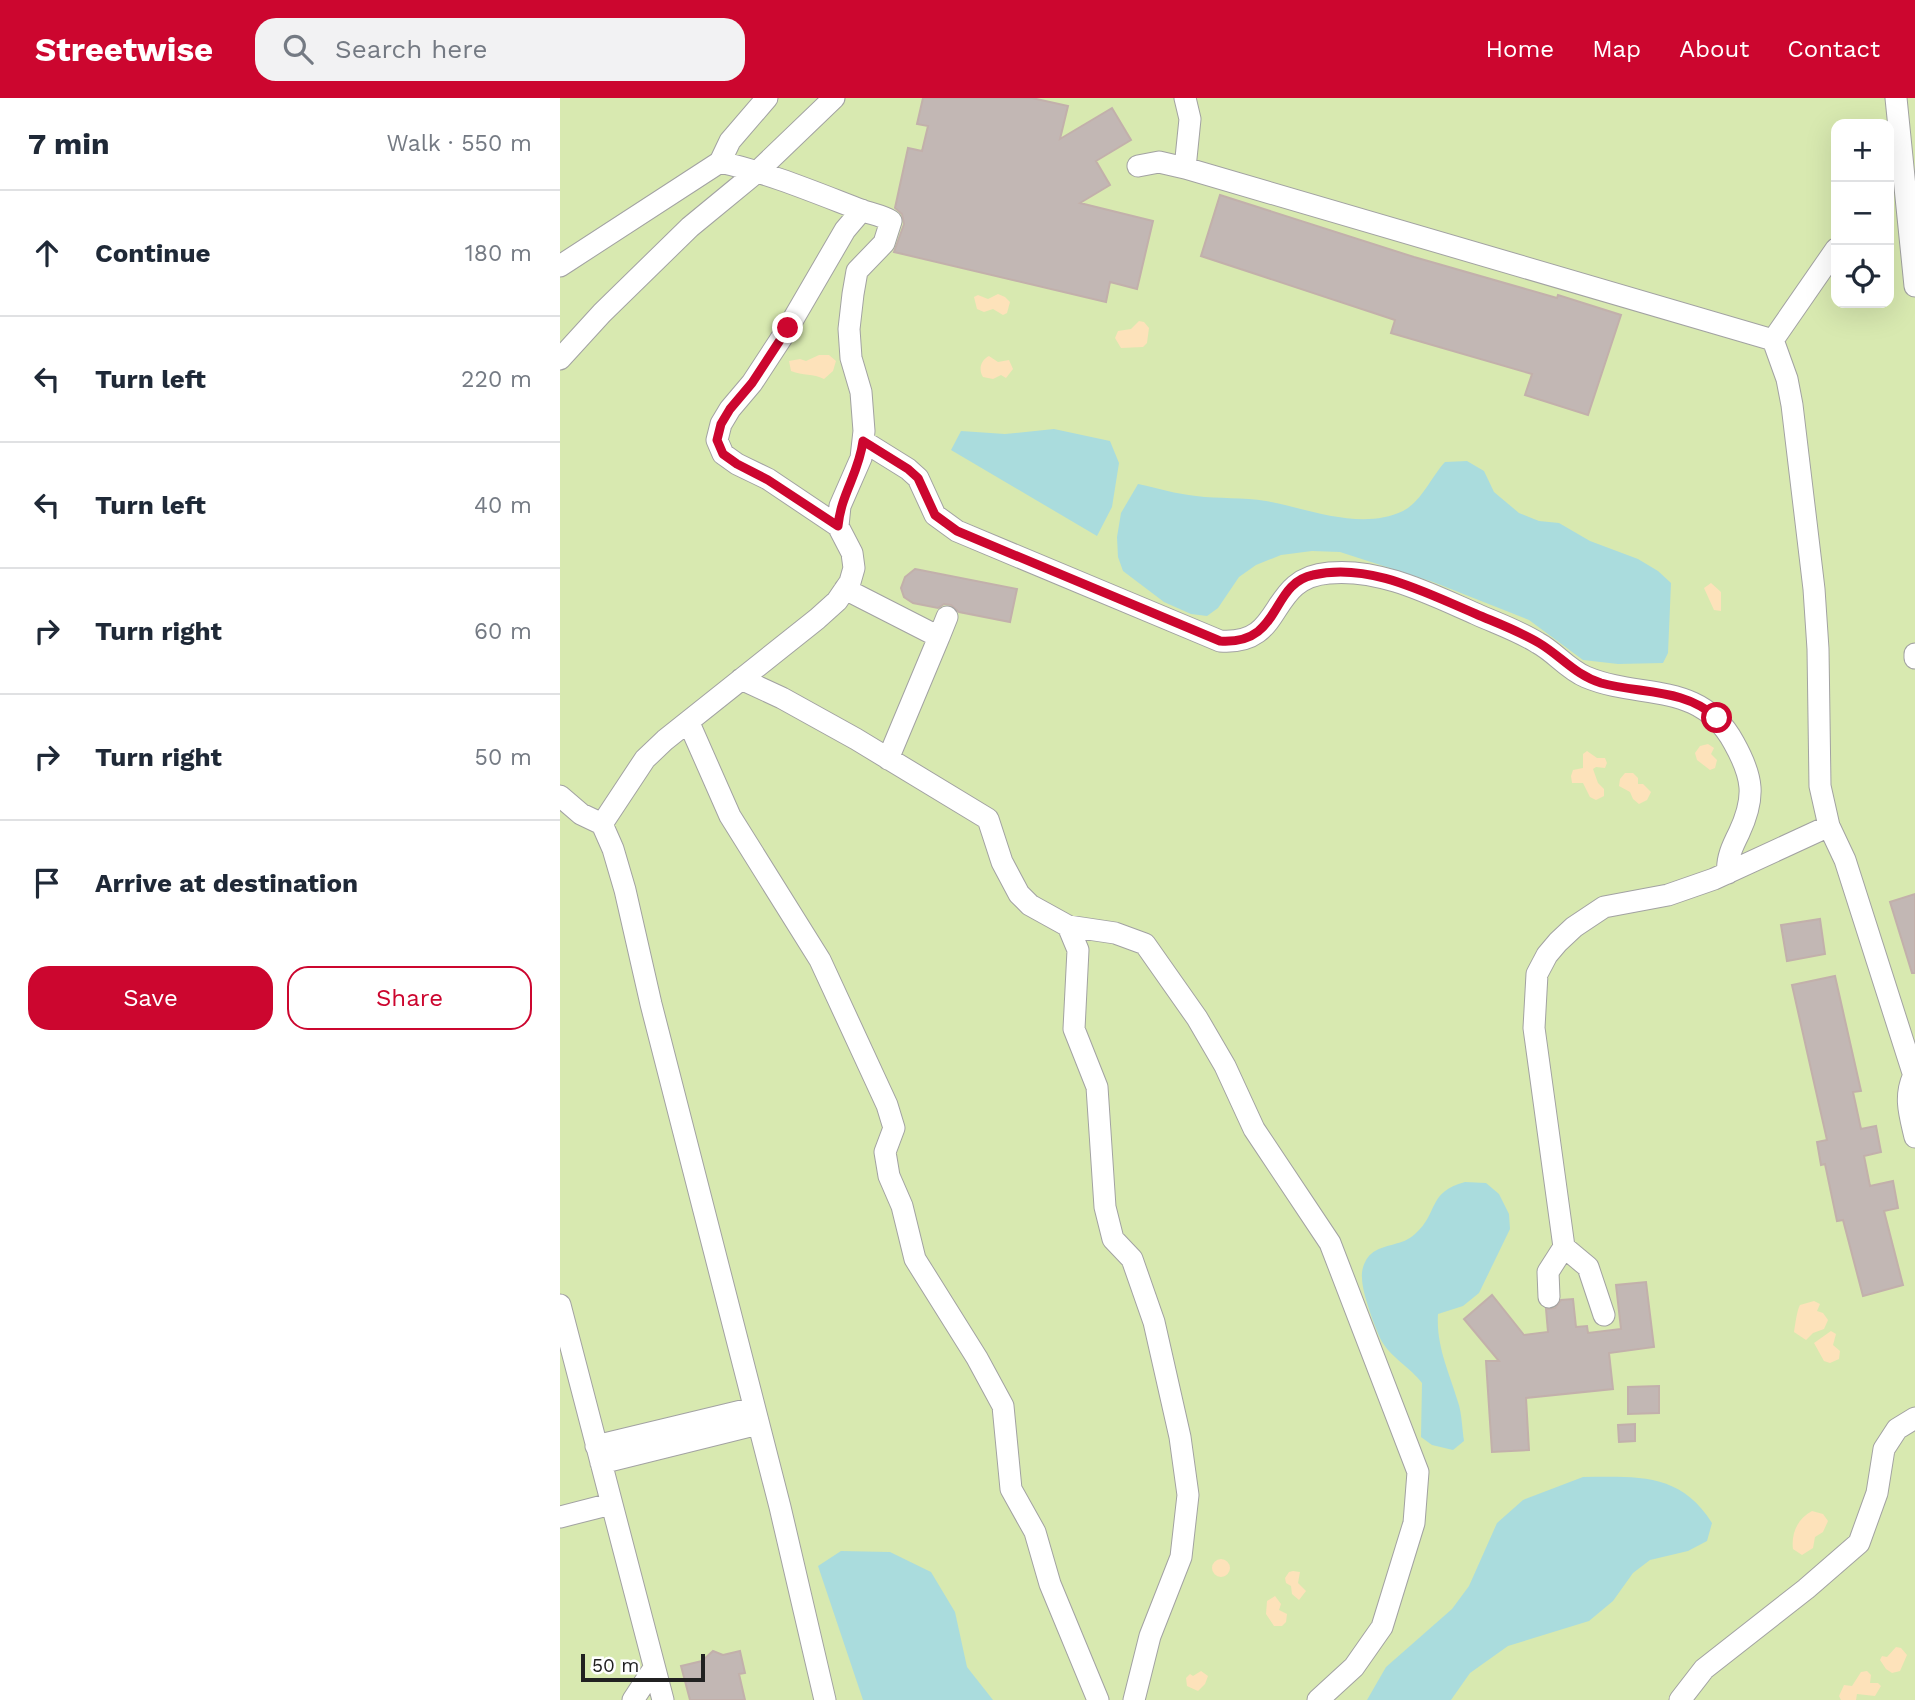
<!DOCTYPE html>
<meta charset="utf-8">
<style>
:root{--surface:#fff;--page:#f2f2f3;--text:#1f2937;--muted:#747a83;--line:#e0e1e3;--accent:#cc062f}
body{margin:0;font-family:"Work Sans",sans-serif;background:var(--page);color:var(--text)}
.controls{position:absolute;right:21px;top:21px;display:grid;overflow:hidden;border-radius:14px;box-shadow:0 7px 28px #0002}
.controls button{width:63px;height:63px;display:grid;place-items:center;padding:0;border:0;border-bottom:2px solid var(--line);background:var(--surface);color:var(--text);font:35px sans-serif}
.scale{position:absolute;left:21px;bottom:18px;width:124px;box-sizing:border-box;padding-left:7px;border:4px solid #212121;border-top:0;font-size:19px;line-height:24px;white-space:nowrap;color:#212121;-webkit-text-stroke:5px #fff;paint-order:stroke}
.stop{position:absolute;width:21px;height:21px;margin:-16px;border:5px solid #cc062f;border-radius:50%;background:#fff}
.stop.end{background:#cc062f;border-color:#fff;box-shadow:0 2px 7px #0008}
.list{margin:0;padding:0;list-style:none}
h2{display:flex;justify-content:space-between;align-items:center;height:91px;margin:0;padding:0 28px;font-size:30px}
h2 small{font-size:23px;font-weight:400;color:var(--muted)}
.list li{display:grid;grid-template-columns:46px 1fr auto;gap:21px;align-items:center;box-sizing:border-box;height:126px;padding:0 28px;border-top:2px solid var(--line)}
.list b{display:block;font-size:26px;white-space:nowrap}
.list em{font-size:23px;font-style:normal;color:var(--muted)}
.actions{display:flex;gap:14px;padding:21px 28px}
.actions a{flex:1;padding:16px 0;border:2px solid var(--accent);border-radius:21px;text-align:center;font-size:24px;color:var(--accent)}
.actions .main{background:var(--accent);color:#fff}
.icon{flex:none;width:38px;height:38px;fill:none;stroke:currentColor;stroke-width:2;stroke-linecap:round;stroke-linejoin:round}
.map{position:relative;flex:none;width:1355px;height:1602px;overflow:hidden}
header{display:flex;align-items:center;gap:42px;box-sizing:border-box;height:98px;padding:0 35px;background:var(--accent);color:#fff}
header strong{font-size:33px}
nav{display:flex;gap:38px;margin-inline-start:auto;font-size:24px}
.search{width:490px;height:63px;background:var(--page);display:flex;align-items:center;gap:18px;box-sizing:border-box;padding:0 24px;border-radius:21px;color:var(--muted);font-size:26px}
main{display:flex}
aside{flex:1;background:var(--surface)}
.map>svg:first-child{display:block}
.grass{fill:#d8e9b0;fill-rule:evenodd}
.sand{fill:#fde2ba}
.water{fill:#aadcdd}
.building{fill:#c2b7b4;stroke:#c2b0ab;stroke-width:2}
.lines{fill:none;stroke-linecap:round;stroke-linejoin:round}
.minor-casing{stroke:#a2a2a2;stroke-width:23}
.minor{stroke:#fff;stroke-width:21}
.route{stroke:#cc062f;stroke-width:9}
</style>
<header>
<strong>Streetwise</strong>
<div class="search"><svg class="icon" aria-label="search" viewBox="0 0 24 24"><circle cx="10" cy="10" r="6"/><path d="M15 15l6 6"/></svg>Search here</div>
<nav><a>Home</a><a>Map</a><a>About</a><a>Contact</a></nav>
</header>
<main>
<aside>
<h2>7 min<small>Walk · 550 m</small></h2>
<ul class="list">
<li><svg class="icon" aria-label="ahead" viewBox="0 0 24 24"><path d="M12 20V5M6 11l6-6 6 6"/></svg><div><b>Continue</b></div><em>180 m</em></li>
<li><svg class="icon" aria-label="left" viewBox="0 0 24 24"><path d="M17 20v-9H6M10 6l-5 5 5 5"/></svg><div><b>Turn left</b></div><em>220 m</em></li>
<li><svg class="icon" aria-label="left" viewBox="0 0 24 24"><path d="M17 20v-9H6M10 6l-5 5 5 5"/></svg><div><b>Turn left</b></div><em>40 m</em></li>
<li><svg class="icon" aria-label="right" viewBox="0 0 24 24"><path d="M7 20v-9h11M14 6l5 5-5 5"/></svg><div><b>Turn right</b></div><em>60 m</em></li>
<li><svg class="icon" aria-label="right" viewBox="0 0 24 24"><path d="M7 20v-9h11M14 6l5 5-5 5"/></svg><div><b>Turn right</b></div><em>50 m</em></li>
<li><svg class="icon" aria-label="arrive" viewBox="0 0 24 24"><path d="M6 21V4h12l-3 4 3 4H6"/></svg><div><b>Arrive at destination</b></div></li>
</ul>
<div class="actions"><a class="main">Save</a><a>Share</a></div>
</aside>
<div class="map">
<svg width="1355" height="1602" viewBox="0 0 1355 1602">
<rect width="100%" height="100%" fill="#f1ece8"/>
<!-- grass -->
<path class="grass" d="M0,0H1355V1602H0ZM1276,26H1329V205H1276Z"/>
<!-- sand -->
<path class="sand" d="M438,196L445,199L450,204L447,215L443,217L433,211L424,214L417,211L414,199L418,197L428,201Z
M579,223L584,224L589,230L587,245L583,249L561,250L555,240L558,233L571,231Z
M259,257H269L276,263L273,273L264,281C253,275 243,278 231,273L229,263L240,261L246,263Z
M429,258L438,264L449,262L453,271L446,280L441,277L433,281L423,279C418,271 421,262 429,258Z
M1151,485L1161,494V513L1154,512L1144,490Z
M1148,646L1154,650L1151,656L1157,662L1155,670L1150,672L1137,662L1135,655L1140,648Z
M1027,653L1037,660H1045L1047,665L1045,670L1036,669L1033,671L1038,685L1044,691V698L1036,702L1030,699L1023,685H1012L1011,678L1013,672L1023,670V656Z
M1065,675H1073L1078,680V686H1083L1091,694L1087,702L1079,706L1073,701L1070,694L1059,688L1060,681Z
M1254,1203L1260,1206L1257,1213L1263,1215L1268,1222L1264,1231L1253,1235L1246,1242L1234,1234C1235,1227 1237,1212 1240,1207Z
M1271,1233L1276,1236L1273,1247L1280,1253L1279,1261L1270,1265L1264,1263L1254,1245Z
M1252,1413L1263,1416L1268,1423L1263,1434L1255,1439L1253,1450L1242,1457L1233,1451C1231,1435 1238,1420 1252,1413Z
M652 1470a9 9 0 1 1 18 0a9 9 0 1 1-18 0Z
M733,1473L740,1474L738,1485L746,1493L739,1502L732,1496L731,1488L726,1485L725,1480L729,1474Z
M715,1498L721,1506L719,1512L727,1516L726,1524L722,1528H714L706,1516L707,1503Z
M1336,1549L1341,1550L1347,1557L1340,1573L1332,1575L1326,1571L1320,1562L1322,1558L1327,1559Z
M641,1573L648,1578L645,1586L638,1593L627,1588L626,1580L630,1576L633,1578Z
M1307,1573L1311,1577L1310,1585H1318L1321,1588L1315,1598L1297,1596L1296,1602H1281L1279,1598L1284,1587L1292,1588L1301,1574Z"/>
<!-- water -->
<path class="water" d="M494,331L550,343L559,365L552,409L537,438L391,352L401,333L445,336Z
M907,363L924,373L934,394L959,415L979,423L999,425L1030,443L1078,461L1098,473L1111,485L1108,555L1103,565L1058,566L1023,562L969,522L873,484L780,454L752,453L721,457L696,467L679,479L658,510L647,518L631,516L604,504L563,473L558,459L557,439L561,415L578,386C597,390 616,396 636,398C659,401 683,399 706,403C749,411 801,433 843,413C862,403 871,379 885,364Z
M905,1084L926,1085L939,1096L949,1116L950,1131L919,1195L903,1208L878,1216C876,1248 889,1274 898,1304C902,1316 902,1330 904,1343L893,1352L872,1347L861,1339L862,1285C851,1270 830,1259 821,1242C815,1229 802,1195 802,1180C801,1172 805,1161 811,1156C824,1145 843,1148 855,1136C879,1115 867,1094 905,1084Z
M1023,1379C1077,1379 1120,1374 1152,1425L1147,1443L1128,1453L1090,1462L1073,1475L1053,1503L1029,1523L948,1548L910,1575L891,1602H807L826,1569L892,1511L909,1488L937,1425L963,1402Z
M281,1453L330,1454L371,1474L395,1514L407,1569L433,1602H303L258,1468Z"/>
<!-- building -->
<path class="building" d="M363,0H472L508,8L500,41L552,10L571,42L536,63L550,87L520,105L593,123L577,191L550,184L546,204L334,154L344,126L342,116L335,110L348,50L362,53L368,28L357,26Z
M660,97L854,159L997,200L998,197L1061,217L1028,317L965,297L972,276L831,235L835,222L641,158Z
M355,471L457,491L450,524L399,514L391,507L384,506L378,510L353,505L344,499L341,490L345,479Z
M1355,796V875H1352L1330,804Z
M1260,821L1265,856L1227,863L1221,827Z
M1275,878L1301,993L1293,994L1301,1031L1316,1028L1321,1054L1304,1058L1310,1088L1333,1083L1338,1110L1324,1113L1343,1187L1303,1198L1283,1122L1277,1123L1265,1066L1261,1067L1257,1044L1267,1042L1232,887Z
M1086,1184L1094,1249L1049,1255L1053,1291L966,1300L969,1352L932,1354L926,1263H939L904,1221L932,1197L964,1237L988,1234L986,1211L995,1210L1001,1202L1013,1201L1016,1229L1027,1228L1028,1235L1061,1231L1056,1187Z
M1099,1288V1315L1068,1316V1289Z
M1075,1326V1343L1059,1344L1058,1327Z
M153,1553L163,1557L180,1553L185,1575L179,1576L185,1602H130L121,1568L142,1563Z"/>
<g class="lines">
<!-- minor casing -->
<g class="minor-casing">
<path id="minor" d="M625,0L630,21L625,70
M1336,0L1355,188
M578,68L599,64L625,70L1213,242
M1276,151L1213,242L1227,281L1232,307L1254,491L1258,551L1260,688L1269,728L1285,762L1355,981
M0,168L160,64
M0,261L42,215L130,129L198,73L274,0
M303,343L348,371L358,380L375,417L397,433L660,543C727,548 705,480 769,475C820,470 870,496 916,516C936,525 959,533 978,545C995,554 1007,571 1026,579C1081,602 1140,582 1174,645C1193,679 1196,699 1179,735C1173,747 1166,761 1168,775
M278,428L208,381L177,366L163,356L157,342L161,326L170,311L192,285L228,230L285,132L302,112
M285,491L379,539L328,661
M379,539L387,519
M1355,556V560
M181,581L222,600L296,641L428,721L442,764L459,796L470,807L508,828L518,852L514,931L537,989L545,1109L553,1141L572,1161L594,1224L620,1339L628,1397L621,1459L590,1538L574,1602
M129,625L170,718L260,862L327,1007L334,1030L325,1054L329,1078L342,1108L355,1161L417,1260L443,1308L451,1391L475,1434L490,1486L538,1602
M0,698L21,716L42,726L53,751L65,792L91,906L220,1409L265,1602
M42,726L85,661L105,642L257,521L277,503L290,484L294,470L292,455L278,428L280,408L301,360L304,333L301,294L291,260L289,231L293,196L297,173L324,145L331,123C321,117 311,116 301,112C254,94 209,75 160,64L170,43L207,0
M508,828L555,835L585,846L637,920L665,968L694,1031L770,1145L858,1374L854,1425L822,1529L794,1569L758,1602
M1353,979C1344,1000 1350,1017 1355,1039
M1004,1149L1028,1169L1044,1217
M989,1199L988,1174L1004,1149L974,930L977,876L987,857L998,844L1014,829L1044,809L1108,797L1154,781L1269,728
M0,1207L103,1602
M36,1348L194,1310
M41,1365L198,1326
M0,1419L51,1406
M73,1602L94,1570
M1120,1602L1144,1571L1246,1491L1299,1445L1317,1395L1324,1351L1337,1331L1355,1320"/>
</g>
<!-- minor -->
<use href="#minor" class="minor"/>
</g>
<g class="lines">
<!-- route -->
<path class="route" d="M228,230L192,285L170,311L161,326L157,342L163,356L177,366L208,382L278,428C281,396 299,375 303,343L348,371L358,380L375,417L397,433L660,543C723,547 709,486 753,477C809,464 866,495 916,516C937,525 959,533 979,545C1001,558 1015,577 1041,585C1081,596 1124,590 1157,620"/>
</g>
</svg>
<div class="controls">
<button>+</button>
<button>−</button>
<button><svg class="icon" aria-label="locate" viewBox="0 0 24 24"><circle cx="12" cy="12" r="6"/><path d="M12 2v4M12 18v4M2 12h4M18 12h4"/></svg></button>
</div>
<div class="scale">50 m</div>
<div class="stop" style="left:1157px;top:620px"></div>
<div class="stop end" style="left:228px;top:230px"></div>
</div>
</main>
